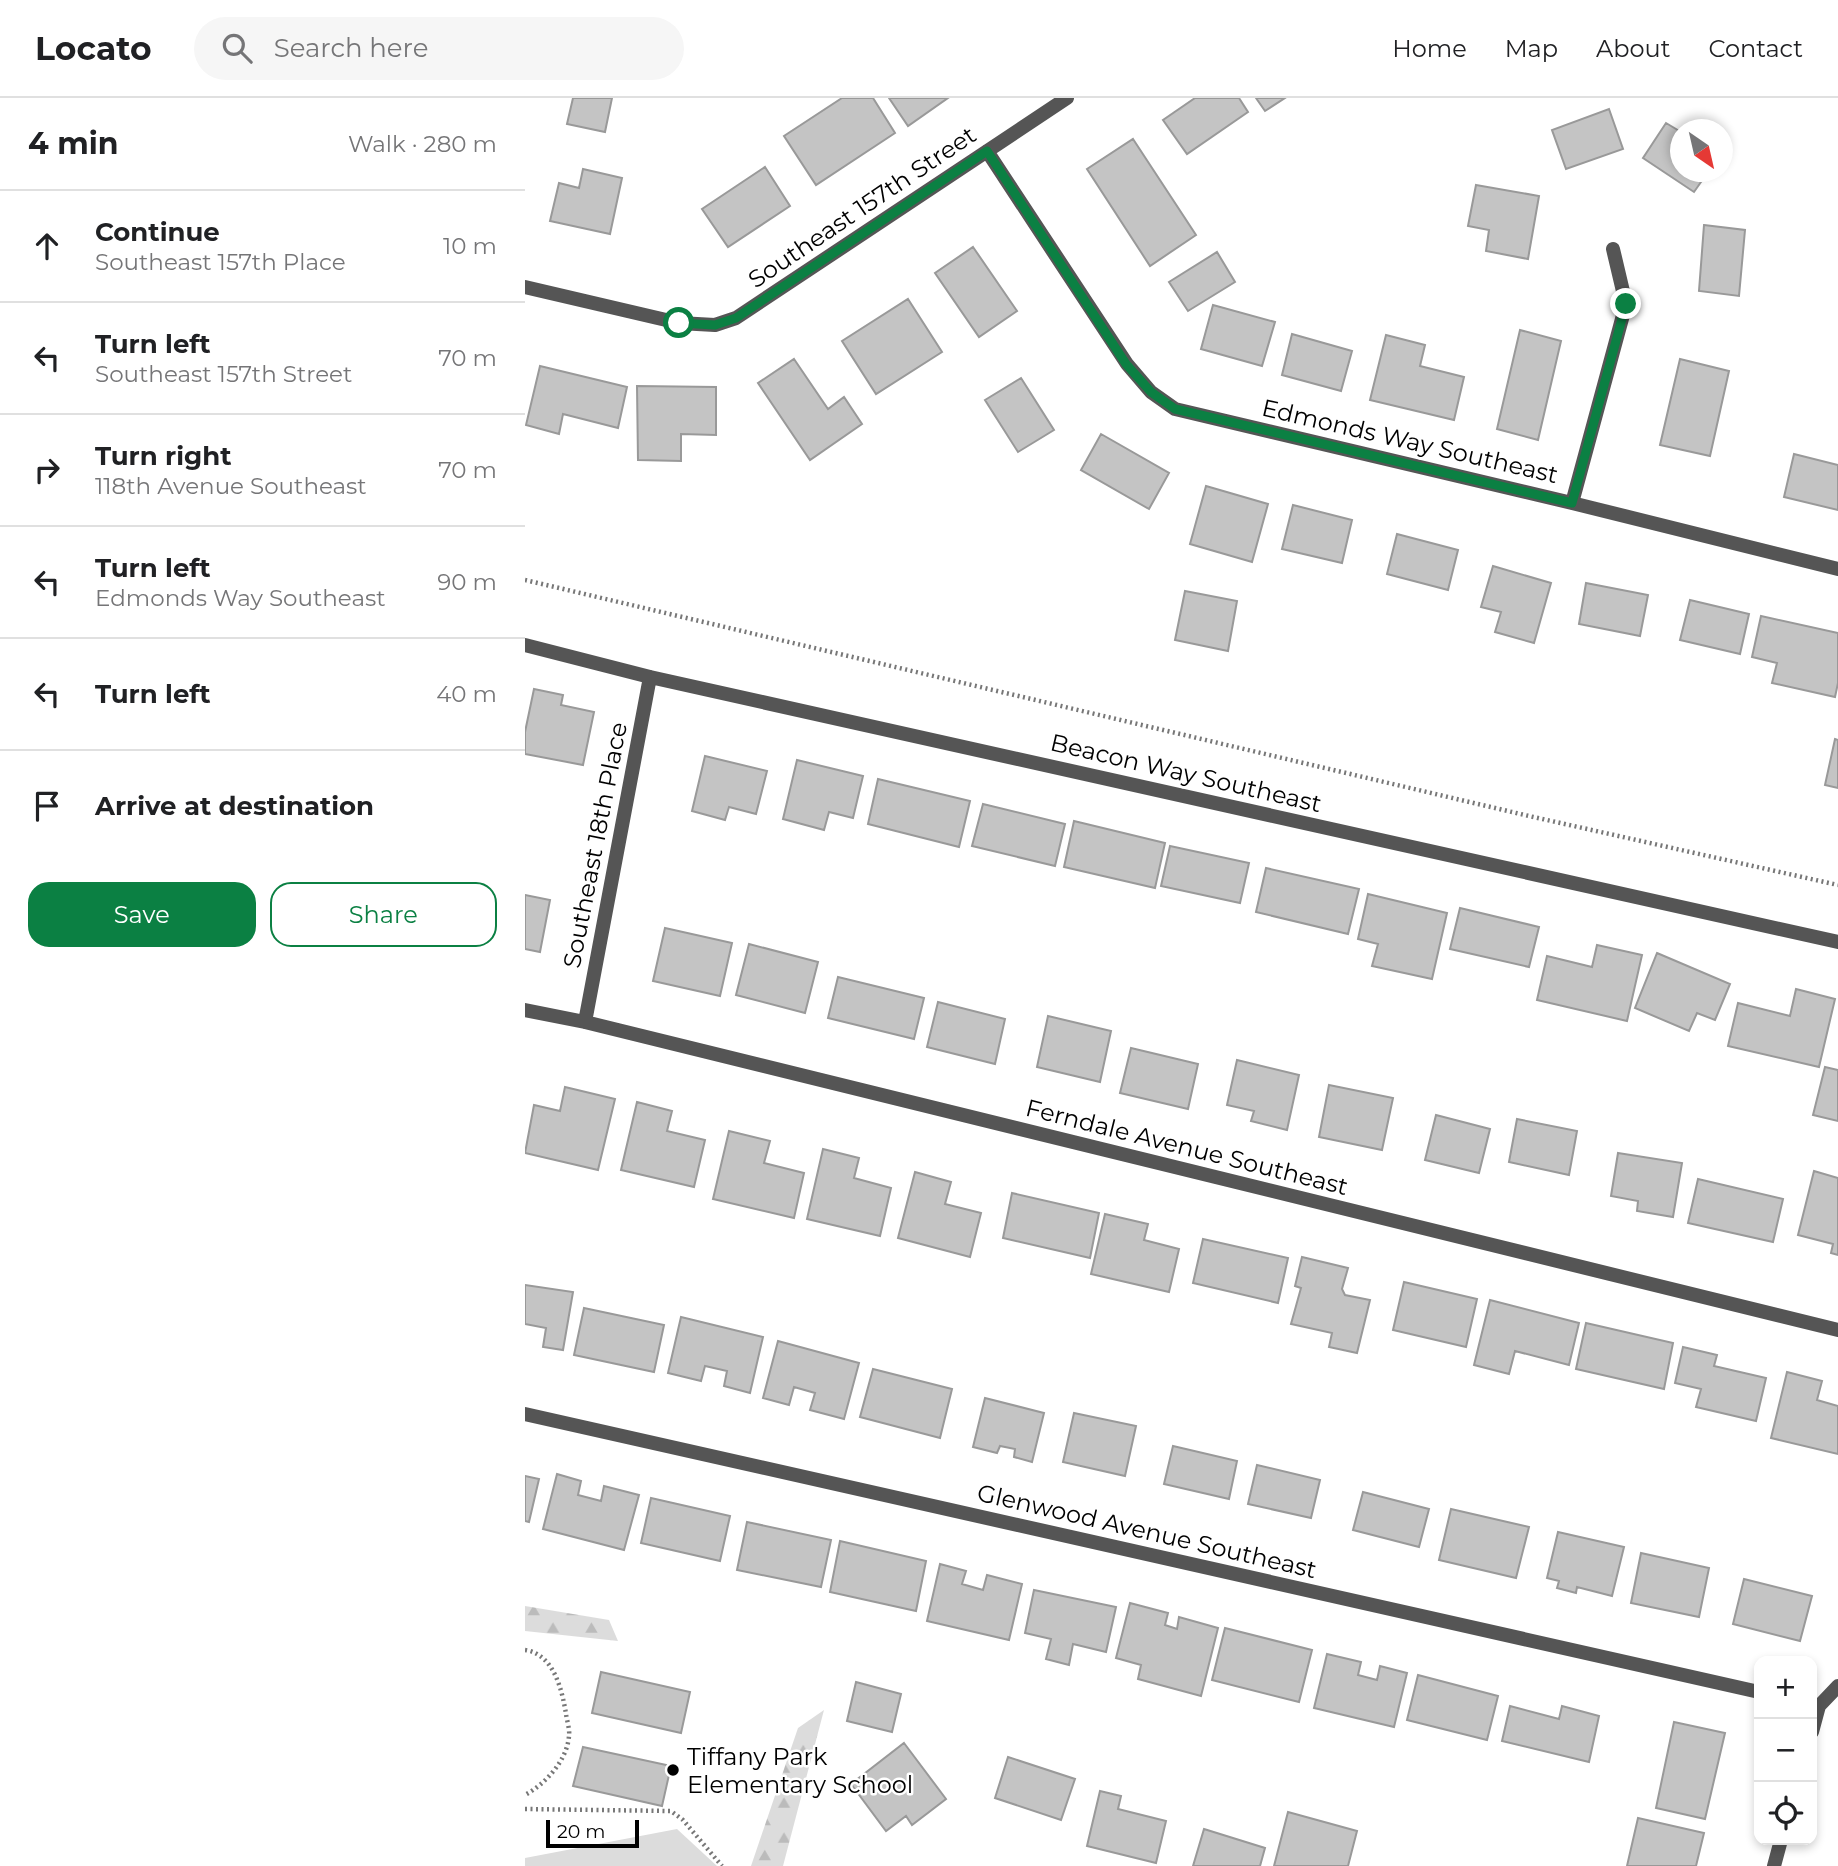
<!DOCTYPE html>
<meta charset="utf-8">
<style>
:root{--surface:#fff;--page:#f6f6f6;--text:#202124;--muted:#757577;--line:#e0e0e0;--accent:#0b8043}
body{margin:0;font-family:Montserrat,sans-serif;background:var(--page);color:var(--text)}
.controls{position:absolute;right:21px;bottom:21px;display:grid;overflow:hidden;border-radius:14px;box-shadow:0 4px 10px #0003}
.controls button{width:63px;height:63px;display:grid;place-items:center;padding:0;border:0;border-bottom:2px solid var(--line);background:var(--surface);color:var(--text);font:35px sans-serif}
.compass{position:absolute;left:1145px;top:21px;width:63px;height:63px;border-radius:50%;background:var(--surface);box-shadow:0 4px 10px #0003;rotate:146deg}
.scale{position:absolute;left:21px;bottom:18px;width:93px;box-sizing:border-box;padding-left:7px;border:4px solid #000;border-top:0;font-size:19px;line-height:24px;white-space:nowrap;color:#000;-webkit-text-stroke:5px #fff;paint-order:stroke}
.stop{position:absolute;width:21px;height:21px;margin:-16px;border:5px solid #0b8043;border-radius:50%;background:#fff}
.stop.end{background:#0b8043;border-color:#fff;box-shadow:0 2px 7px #0008}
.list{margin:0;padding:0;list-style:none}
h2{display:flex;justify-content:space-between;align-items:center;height:91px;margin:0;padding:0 28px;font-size:30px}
h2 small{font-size:23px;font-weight:400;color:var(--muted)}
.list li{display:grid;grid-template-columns:46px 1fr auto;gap:21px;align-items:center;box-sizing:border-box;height:112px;padding:0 28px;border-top:2px solid var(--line)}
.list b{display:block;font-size:26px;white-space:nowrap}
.list p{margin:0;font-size:23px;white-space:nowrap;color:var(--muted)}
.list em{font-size:23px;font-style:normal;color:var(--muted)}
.actions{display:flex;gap:14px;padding:21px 28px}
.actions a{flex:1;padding:16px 0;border:2px solid var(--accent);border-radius:21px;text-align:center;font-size:24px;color:var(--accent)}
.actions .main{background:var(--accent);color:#fff}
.icon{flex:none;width:38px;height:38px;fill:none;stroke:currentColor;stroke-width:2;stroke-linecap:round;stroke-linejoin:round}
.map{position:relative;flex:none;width:1313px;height:1768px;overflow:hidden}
header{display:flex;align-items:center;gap:42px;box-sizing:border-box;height:98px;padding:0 35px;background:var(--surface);border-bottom:2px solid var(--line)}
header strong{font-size:33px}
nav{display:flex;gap:38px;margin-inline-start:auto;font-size:24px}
.search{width:490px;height:63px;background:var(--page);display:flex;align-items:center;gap:18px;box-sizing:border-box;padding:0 24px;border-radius:38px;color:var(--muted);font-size:26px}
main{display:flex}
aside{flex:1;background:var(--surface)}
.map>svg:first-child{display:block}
.forest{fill:url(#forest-firs)}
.park{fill:#dcdcdc}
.building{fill:#c4c4c4;stroke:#999;stroke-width:2}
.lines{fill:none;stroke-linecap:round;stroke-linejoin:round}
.path{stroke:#777;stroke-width:4.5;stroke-dasharray:2 3.5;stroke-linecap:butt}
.street{stroke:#555;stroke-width:14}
.route{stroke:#0b8043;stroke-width:9}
.poi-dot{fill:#000;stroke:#fff;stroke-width:2.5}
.labels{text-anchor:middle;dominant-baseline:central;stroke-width:5;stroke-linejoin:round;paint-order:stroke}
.street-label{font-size:24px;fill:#000;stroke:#fff}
.poi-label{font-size:24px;fill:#000;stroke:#fff;text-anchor:start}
</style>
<header>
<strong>Locato</strong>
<div class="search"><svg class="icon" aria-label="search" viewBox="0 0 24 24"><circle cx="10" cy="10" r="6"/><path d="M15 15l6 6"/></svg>Search here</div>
<nav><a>Home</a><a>Map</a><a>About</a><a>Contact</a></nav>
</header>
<main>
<aside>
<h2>4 min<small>Walk · 280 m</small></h2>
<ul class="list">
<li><svg class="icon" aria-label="ahead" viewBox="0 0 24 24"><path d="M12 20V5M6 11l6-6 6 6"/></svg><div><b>Continue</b><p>Southeast 157th Place</p></div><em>10 m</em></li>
<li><svg class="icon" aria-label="left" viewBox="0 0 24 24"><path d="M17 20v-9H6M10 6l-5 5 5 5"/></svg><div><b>Turn left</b><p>Southeast 157th Street</p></div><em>70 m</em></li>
<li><svg class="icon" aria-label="right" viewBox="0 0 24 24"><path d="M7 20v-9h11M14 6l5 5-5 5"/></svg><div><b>Turn right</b><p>118th Avenue Southeast</p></div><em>70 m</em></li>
<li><svg class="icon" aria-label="left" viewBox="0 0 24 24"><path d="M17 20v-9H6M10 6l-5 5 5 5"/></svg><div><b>Turn left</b><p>Edmonds Way Southeast</p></div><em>90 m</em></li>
<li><svg class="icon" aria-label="left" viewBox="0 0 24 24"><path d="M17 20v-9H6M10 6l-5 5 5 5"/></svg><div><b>Turn left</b></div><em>40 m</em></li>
<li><svg class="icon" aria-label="arrive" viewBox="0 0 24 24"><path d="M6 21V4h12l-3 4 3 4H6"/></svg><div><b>Arrive at destination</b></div></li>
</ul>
<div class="actions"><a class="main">Save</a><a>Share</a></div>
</aside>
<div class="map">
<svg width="1313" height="1768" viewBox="0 0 1313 1768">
<defs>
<pattern id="forest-firs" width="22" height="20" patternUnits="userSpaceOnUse" patternTransform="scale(1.75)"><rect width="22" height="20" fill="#dcdcdc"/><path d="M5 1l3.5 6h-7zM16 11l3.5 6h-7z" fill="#bbb"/></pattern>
</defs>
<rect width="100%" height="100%" fill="#fff"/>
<!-- forest -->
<path class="forest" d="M0,1508L84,1522L93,1543L0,1533Z
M299,1612L258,1768H226L273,1630Z"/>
<!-- park -->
<path class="park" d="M152,1731L192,1768H0V1760Z"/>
<!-- building -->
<path class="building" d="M48,0H87L80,34L42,26Z
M317,0H348L370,35L291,87L259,38Z
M364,0H423L383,28Z
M670,0H714L723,14L662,56L638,22Z
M731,0H760L740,13Z
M1084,11L1098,51L1041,71L1027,32Z
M1141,25L1156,34V74H1183L1169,94L1118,60Z
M608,41L671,137L625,168L562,71Z
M240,69L265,108L203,149L177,111Z
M58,71L97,80L85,136L25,123L34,85L54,90Z
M951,87L1014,98L1003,161L961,153L964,132L943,128Z
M1179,127L1220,132L1214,198L1174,193Z
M448,149L492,213L454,239L410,175Z
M692,154L710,184L663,213L644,184Z
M383,201L417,254L351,296L317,243Z
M688,207L750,224L737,268L676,251Z
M995,232L1036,243L1013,342L972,331Z
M767,236L827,253L816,293L757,277Z
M861,237L900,247L895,268L939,279L929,322L845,302Z
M269,261L303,311L319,299L337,326L285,362L233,285Z
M1155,261L1204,273L1185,358L1135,347Z
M15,268L102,289L93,330L38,316L34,336L1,327Z
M496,280L529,332L493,354L460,302Z
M112,288L191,289V337L156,336V363L113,362Z
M576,336L644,375L624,411L556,372Z
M1269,356L1313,367V412L1259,399Z
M681,388L743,406L727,464L665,446Z
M768,407L827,422L817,465L757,451Z
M872,436L933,452L923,492L862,476Z
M968,468L1026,485L1009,545L970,534L976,514L956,509Z
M1061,485L1123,497L1115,538L1054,526Z
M660,493L712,503L703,553L650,542Z
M1165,502L1224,516L1215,556L1155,542Z
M1236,518L1313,535V585L1310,599L1247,585L1252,565L1227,559Z
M9,591L38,597L36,607L69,614L58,667L0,656V634Z
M1310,641L1313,642V690L1300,687Z
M180,658L242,673L231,716L204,709L200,722L167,713Z
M272,662L338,678L328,720L304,714L299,732L258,721Z
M353,681L445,703L434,749L343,726Z
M458,706L540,726L530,768L447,748Z
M549,723L640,745L630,790L539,769Z
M645,748L724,765L715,805L636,788Z
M741,770L834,791L823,836L731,814Z
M843,796L922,815L907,881L847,868L853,846L833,841Z
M0,797L25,802L15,854L0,851Z
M935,810L1014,829L1004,869L925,851Z
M140,830L207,845L195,898L128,883Z
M224,846L293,864L280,915L211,897Z
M1072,847L1117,857L1102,923L1012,902L1022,858L1067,869Z
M1132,855L1205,886L1190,922L1172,915L1164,933L1110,910Z
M313,879L399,900L389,941L303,920Z
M1271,891L1310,901L1294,969L1203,948L1213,905L1265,918Z
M413,904L480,921L470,966L402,949Z
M523,918L586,933L575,984L512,969Z
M606,950L673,966L663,1011L595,995Z
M712,962L774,977L762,1032L726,1023L729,1013L702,1007Z
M1300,969L1313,972V1023L1288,1017Z
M804,987L868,1000L857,1052L794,1039Z
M40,989L90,1001L73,1072L0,1055L9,1007L35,1013Z
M112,1004L147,1013L142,1033L180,1042L169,1089L96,1072Z
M911,1017L965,1031L954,1075L900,1062Z
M992,1021L1052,1033L1044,1077L984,1064Z
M204,1033L245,1043L239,1065L279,1075L269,1120L188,1101Z
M298,1051L334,1060L329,1080L366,1090L355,1138L282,1121Z
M1093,1055L1157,1065L1148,1119L1112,1113L1113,1103L1086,1098Z
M1289,1073L1313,1080V1157L1306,1155L1308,1146L1273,1137Z
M390,1074L426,1084L420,1106L456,1115L445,1159L373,1140Z
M1173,1081L1258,1101L1248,1144L1163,1125Z
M487,1095L574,1115L565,1160L478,1140Z
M580,1116L623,1126L619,1142L654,1151L644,1194L566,1176Z
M678,1141L763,1160L753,1205L668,1185Z
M777,1159L823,1170L817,1191L820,1197L845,1202L832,1255L804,1249L807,1235L766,1226L776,1190L770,1188Z
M879,1184L952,1201L941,1249L868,1232Z
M0,1187L48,1194L38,1252L18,1249L21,1230L0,1226Z
M965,1202L1054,1225L1044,1267L990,1253L984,1276L949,1267Z
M59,1210L139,1227L129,1274L49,1257Z
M156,1219L238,1239L225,1295L199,1288L202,1273L180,1268L176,1283L143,1275Z
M1061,1225L1148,1245L1139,1291L1051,1271Z
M253,1243L334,1265L319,1321L285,1312L290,1295L269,1289L264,1307L238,1300Z
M1158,1249L1192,1257L1189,1268L1241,1280L1231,1323L1171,1309L1176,1291L1150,1285Z
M348,1271L427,1291L415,1340L335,1319Z
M1262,1274L1297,1283L1292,1302L1313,1308V1356L1246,1340Z
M460,1300L519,1315L507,1364L489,1359L490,1351L475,1348L472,1355L448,1349Z
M549,1315L611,1328L600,1378L538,1364Z
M648,1348L712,1363L704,1401L639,1386Z
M732,1367L795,1382L786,1420L723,1406Z
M32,1376L56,1383L53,1397L76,1403L79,1388L114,1397L99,1452L18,1431Z
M0,1378L14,1381L4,1424L0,1423Z
M838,1394L904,1411L894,1449L828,1432Z
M126,1400L205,1418L195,1463L116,1445Z
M926,1411L1004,1429L991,1480L914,1462Z
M222,1424L306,1442L296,1489L212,1472Z
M1033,1434L1099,1449L1087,1498L1052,1489L1051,1495L1032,1490L1034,1483L1022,1480Z
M315,1443L401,1463L391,1513L305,1494Z
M1116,1455L1184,1470L1174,1519L1106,1505Z
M415,1466L441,1473L437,1486L458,1492L462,1477L497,1486L484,1542L402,1523Z
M1219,1481L1287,1498L1275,1543L1208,1526Z
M509,1492L591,1509L581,1554L548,1546L544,1567L521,1561L526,1541L500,1535Z
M605,1505L643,1515L640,1527L652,1531L654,1519L693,1530L676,1598L613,1581L616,1567L591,1560Z
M700,1530L787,1552L774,1604L687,1582Z
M802,1556L836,1564L833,1577L852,1582L855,1568L882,1575L869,1629L789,1610Z
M76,1574L165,1594L156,1635L67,1615Z
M893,1577L973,1598L962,1642L882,1622Z
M331,1584L376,1596L367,1634L322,1623Z
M985,1608L1034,1621L1037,1608L1074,1618L1064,1664L977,1643Z
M1149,1624L1200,1635L1180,1721L1131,1710Z
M379,1645L421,1701L387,1727L381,1718L361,1733L326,1686Z
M58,1649L146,1668L137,1708L48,1688Z
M483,1659L550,1681L536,1722L470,1700Z
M575,1693L596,1698L593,1711L641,1723L631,1765L562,1748Z
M763,1714L832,1733L823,1768H749Z
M1113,1720L1179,1735L1171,1768H1102Z
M679,1731L740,1750L735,1768H668Z"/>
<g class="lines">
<!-- path -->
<path class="path" d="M0,482L1004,718L1313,787
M0,1552C29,1556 37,1592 41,1616C42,1623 45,1632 44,1638C42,1663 20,1686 0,1697
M0,1711L146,1713L158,1722L197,1768"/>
<!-- street -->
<path class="street" d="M462,53L602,266L626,294L650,311L1047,405L1313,471
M0,189L154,225L190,227L211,220L542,0
M1047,405L1101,206L1088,151
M0,547L125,579L1313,844
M0,912L60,924L1313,1232
M60,924L125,579
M0,1316L1234,1594
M1287,1634L1294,1608L1313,1588
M1249,1768L1256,1742"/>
</g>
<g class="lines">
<!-- route -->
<path class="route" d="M154,225L190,227L211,220L462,53L601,266L626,294L650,311L1047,405L1101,206"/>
</g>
<!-- markers -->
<circle class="poi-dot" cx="148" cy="1672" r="7"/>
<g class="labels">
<!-- street labels -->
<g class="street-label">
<text transform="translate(337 109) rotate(-34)">Southeast 157th Street</text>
<text transform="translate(885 343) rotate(13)">Edmonds Way Southeast</text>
<text transform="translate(661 675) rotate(13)">Beacon Way Southeast</text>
<text transform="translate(70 747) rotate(-79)">Southeast 18th Place</text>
<text transform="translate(662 1049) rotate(14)">Ferndale Avenue Southeast</text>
<text transform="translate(622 1433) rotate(13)">Glenwood Avenue Southeast</text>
</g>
<!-- poi labels -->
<g class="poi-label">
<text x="162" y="1658">Tiffany Park<tspan x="162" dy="28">Elementary School</tspan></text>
</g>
</g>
</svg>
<div class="controls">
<button>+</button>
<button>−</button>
<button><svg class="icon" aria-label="locate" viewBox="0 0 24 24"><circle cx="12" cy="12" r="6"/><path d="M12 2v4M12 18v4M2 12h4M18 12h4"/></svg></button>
</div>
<svg class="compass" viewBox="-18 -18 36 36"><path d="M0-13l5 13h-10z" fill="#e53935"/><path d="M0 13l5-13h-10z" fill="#757577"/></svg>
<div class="scale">20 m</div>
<div class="stop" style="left:154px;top:225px"></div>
<div class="stop end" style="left:1101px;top:206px"></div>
</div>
</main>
